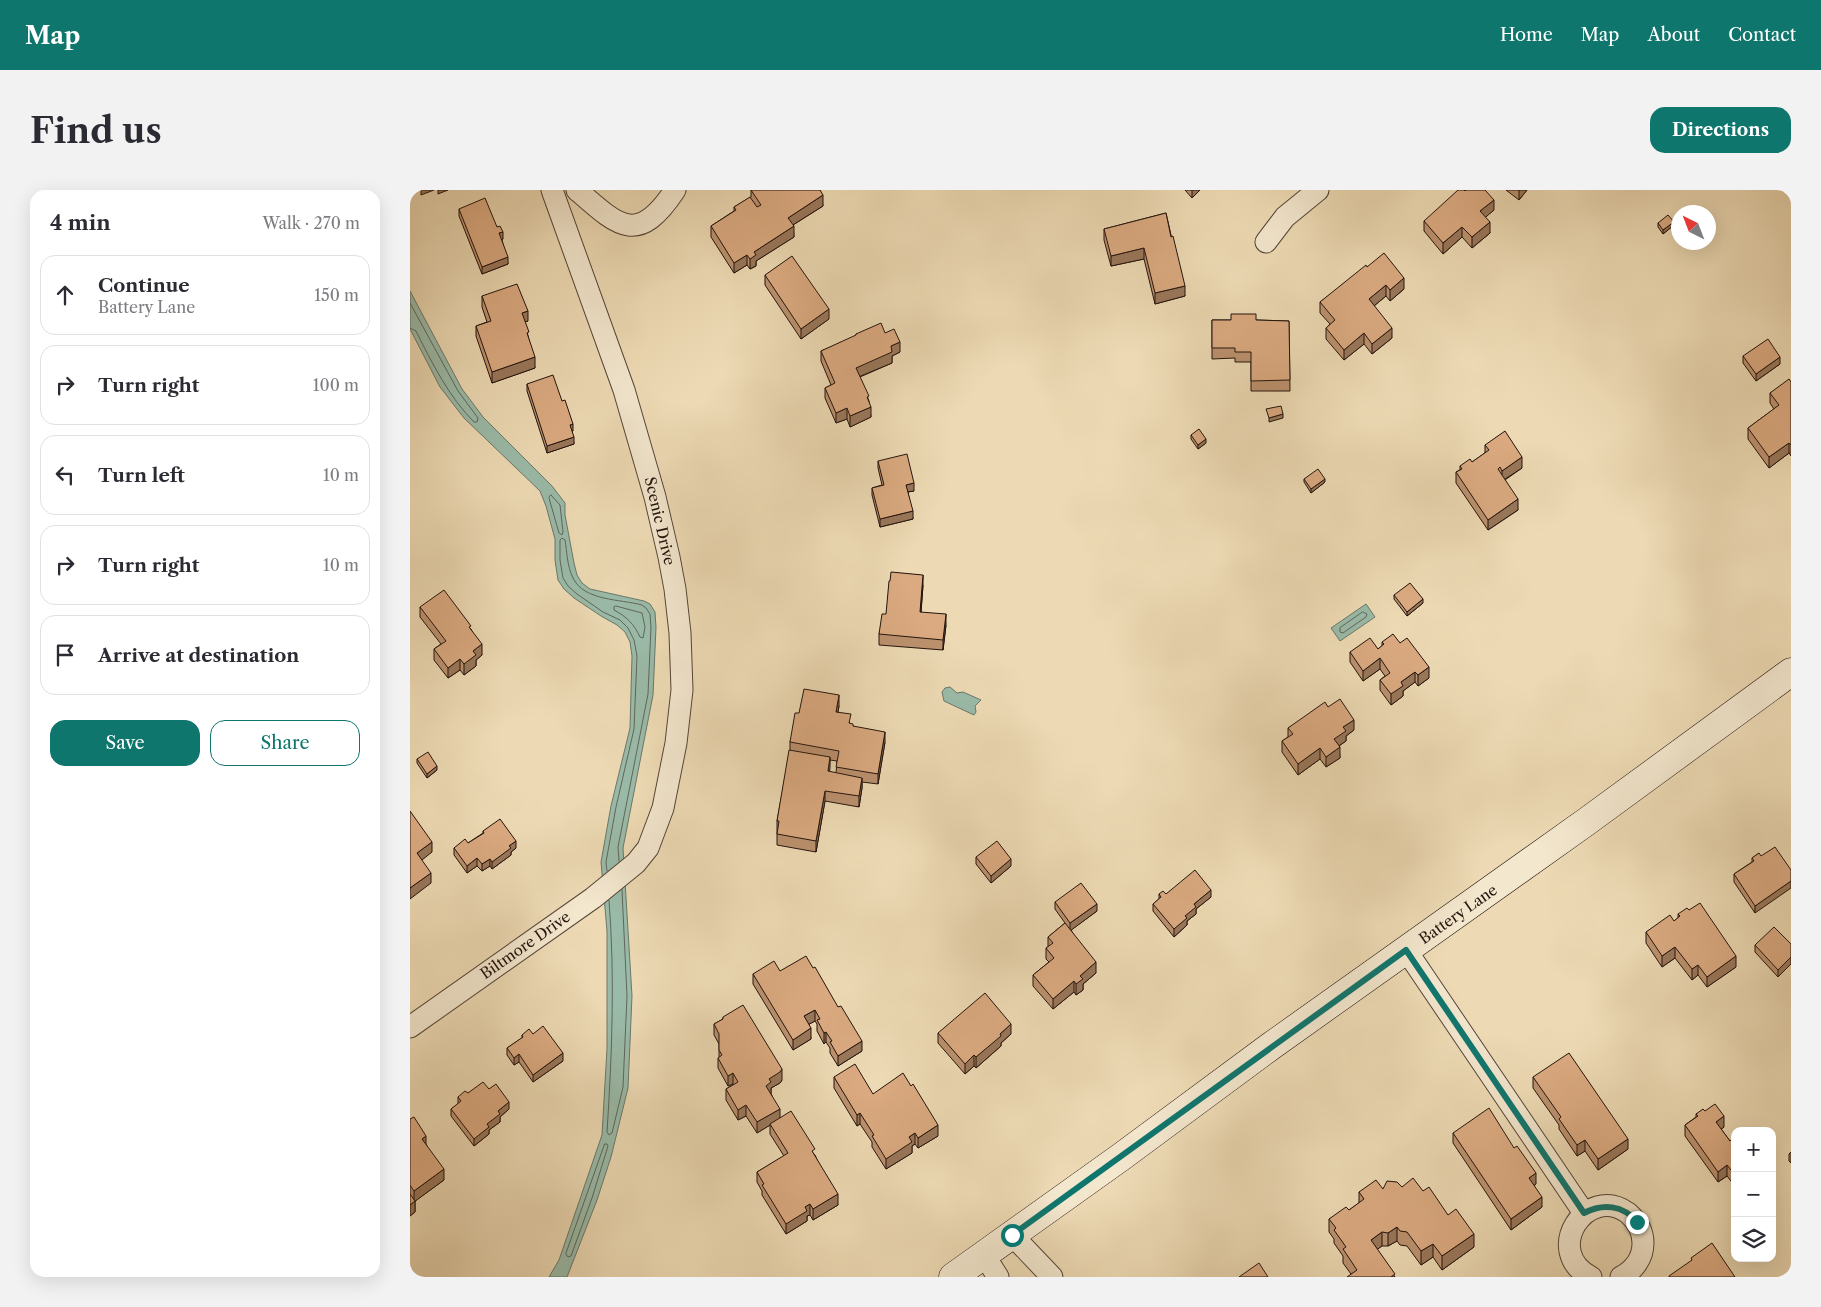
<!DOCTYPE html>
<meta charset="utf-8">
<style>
:root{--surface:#fff;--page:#f2f2f3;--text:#2b2b33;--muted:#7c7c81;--line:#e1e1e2;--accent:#0f766e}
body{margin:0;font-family:"Libre Caslon Text",serif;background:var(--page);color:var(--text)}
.controls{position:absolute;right:15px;bottom:15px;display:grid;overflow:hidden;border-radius:10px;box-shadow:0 5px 20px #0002}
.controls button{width:45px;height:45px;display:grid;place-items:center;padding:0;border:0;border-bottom:1px solid var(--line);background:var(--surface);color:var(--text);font:25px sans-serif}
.compass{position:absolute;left:1261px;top:15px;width:45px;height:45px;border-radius:50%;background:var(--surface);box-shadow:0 5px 20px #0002;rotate:318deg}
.stop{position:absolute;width:15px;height:15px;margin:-11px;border:4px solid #0f766e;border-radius:50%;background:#fff}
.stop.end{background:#0f766e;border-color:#fff;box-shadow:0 1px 5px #0008}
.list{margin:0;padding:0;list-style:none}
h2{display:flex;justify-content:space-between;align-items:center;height:65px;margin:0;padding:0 20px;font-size:21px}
h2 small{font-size:16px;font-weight:400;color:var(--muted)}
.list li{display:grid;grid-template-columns:32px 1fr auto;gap:15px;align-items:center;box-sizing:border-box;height:80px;margin:0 10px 10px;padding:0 10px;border:1px solid var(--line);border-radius:15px}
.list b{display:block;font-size:19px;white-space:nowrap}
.list p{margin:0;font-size:16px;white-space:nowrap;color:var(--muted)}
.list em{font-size:16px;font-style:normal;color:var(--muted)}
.actions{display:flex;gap:10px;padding:15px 20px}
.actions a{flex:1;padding:11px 0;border:1px solid var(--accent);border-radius:15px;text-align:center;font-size:18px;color:var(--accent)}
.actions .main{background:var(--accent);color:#fff}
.icon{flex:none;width:28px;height:28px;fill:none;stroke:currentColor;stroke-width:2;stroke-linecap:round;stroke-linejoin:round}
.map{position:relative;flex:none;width:1381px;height:1087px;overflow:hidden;border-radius:15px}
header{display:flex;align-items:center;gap:30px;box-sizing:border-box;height:70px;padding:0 25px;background:var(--accent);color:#fff}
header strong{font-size:24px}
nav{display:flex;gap:28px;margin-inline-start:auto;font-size:18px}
.intro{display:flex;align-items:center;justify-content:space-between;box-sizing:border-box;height:120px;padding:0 30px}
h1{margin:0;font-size:35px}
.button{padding:12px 22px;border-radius:15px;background:var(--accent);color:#fff;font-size:18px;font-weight:700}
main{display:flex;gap:30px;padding:0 30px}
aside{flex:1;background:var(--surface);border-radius:15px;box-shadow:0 5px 20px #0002}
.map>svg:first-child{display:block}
.water{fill:#9abba9;stroke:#6a786b}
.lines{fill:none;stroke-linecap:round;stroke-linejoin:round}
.shore{stroke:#5e675b;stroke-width:1}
.minor-casing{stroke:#554537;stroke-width:23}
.secondary-casing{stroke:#22130d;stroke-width:29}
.minor{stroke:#f3e7ce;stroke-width:21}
.secondary{stroke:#f3e7ce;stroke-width:28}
.wall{fill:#bc926f;stroke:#22130d;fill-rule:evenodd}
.shaded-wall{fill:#99775a;stroke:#22130d}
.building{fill:#dbaa81;stroke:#22130d}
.route{stroke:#0f766e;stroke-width:6}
.labels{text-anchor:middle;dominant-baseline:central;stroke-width:5;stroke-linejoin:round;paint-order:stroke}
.street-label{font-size:15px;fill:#22130d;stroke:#f3e7ce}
</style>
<header>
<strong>Map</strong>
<nav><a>Home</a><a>Map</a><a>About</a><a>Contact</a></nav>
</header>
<div class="intro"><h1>Find us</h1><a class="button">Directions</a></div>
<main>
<aside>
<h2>4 min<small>Walk · 270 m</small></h2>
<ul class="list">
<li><svg class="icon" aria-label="ahead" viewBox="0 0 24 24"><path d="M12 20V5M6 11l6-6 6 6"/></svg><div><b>Continue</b><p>Battery Lane</p></div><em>150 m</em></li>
<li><svg class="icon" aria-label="right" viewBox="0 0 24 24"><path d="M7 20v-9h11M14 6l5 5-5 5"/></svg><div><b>Turn right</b></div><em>100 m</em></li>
<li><svg class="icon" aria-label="left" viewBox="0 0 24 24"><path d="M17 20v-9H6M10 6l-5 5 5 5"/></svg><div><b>Turn left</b></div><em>10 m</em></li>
<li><svg class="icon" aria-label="right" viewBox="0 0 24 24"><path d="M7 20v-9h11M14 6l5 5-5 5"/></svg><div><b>Turn right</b></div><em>10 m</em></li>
<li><svg class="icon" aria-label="arrive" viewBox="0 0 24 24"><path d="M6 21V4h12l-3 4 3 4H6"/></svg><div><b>Arrive at destination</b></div></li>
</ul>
<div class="actions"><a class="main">Save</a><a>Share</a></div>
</aside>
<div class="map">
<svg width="1381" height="1087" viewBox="0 0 1381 1087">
<rect width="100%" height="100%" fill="#eddab4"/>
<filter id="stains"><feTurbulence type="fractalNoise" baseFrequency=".004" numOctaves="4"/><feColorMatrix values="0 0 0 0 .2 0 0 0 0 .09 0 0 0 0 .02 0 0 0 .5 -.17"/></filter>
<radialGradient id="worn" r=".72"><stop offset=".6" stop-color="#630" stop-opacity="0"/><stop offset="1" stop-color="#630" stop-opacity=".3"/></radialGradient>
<!-- water -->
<path class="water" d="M0,101L52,199L73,227L142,296L155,313V325L164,373L167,385L172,393L180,399L234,411L240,414L245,422L246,437L243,505L213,658L222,806L218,898L201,967L187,1010L157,1087H139L149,1070L192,945L197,859V741L191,672L201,616L220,538L222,466L220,452L215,442L207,435L191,426L164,408L154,399L148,390L145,370V349L136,316L130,301L54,228L30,197L0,139Z
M956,414L965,427L930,451L921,438Z
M540,497L547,503L553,502L571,510L565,516L566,522L564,525L534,511L532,502L535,498Z"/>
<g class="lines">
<!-- shore -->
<path class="shore" d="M0,113L48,201L68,228L67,232H64C39,207 22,173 6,141L0,138
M141,305L150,315L153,342L152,345L149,343L139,308Z
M206,416L232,423L235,437L233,448L230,447C224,434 217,427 204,420V417Z
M953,422L957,424L956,427L933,443L930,442V438Z
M197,681L196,672L206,617L224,539L227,466L224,450L218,438L210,430L193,422L167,404L158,396L153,388L150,370V350L152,348L155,350C157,362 157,376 163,388C174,411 210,409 232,415L236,418L240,424L241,437L238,504L208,657L209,671
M199,710C205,787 202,865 197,942L199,945L202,943L213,897L217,806L212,700
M195,954H197L198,956L182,1008L161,1066L158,1067L156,1064Z"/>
<!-- minor casing -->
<g class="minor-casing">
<path id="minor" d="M167,0C209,37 228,56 265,0
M856,52L875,27L908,0
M996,760L1174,1023
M0,837L183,708L226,673L238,658L253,618L266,553L272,500L270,443L265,399L259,367L245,307L214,200L142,0
M602,1045L642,1087
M574,1065L588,1087
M1181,1087C1132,1062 1176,993 1218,1023C1227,1031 1233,1041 1233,1053C1233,1068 1224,1080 1211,1087"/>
</g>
<!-- secondary casing -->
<g class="secondary-casing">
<path id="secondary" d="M543,1087L711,967L861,856L1176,632L1381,482"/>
</g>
<!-- minor -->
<use href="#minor" class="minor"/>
<!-- secondary -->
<use href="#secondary" class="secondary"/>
</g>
<!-- wall -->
<path class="wall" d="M341,0H410L413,16L383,35L384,47L346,71V76L340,79L337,75L324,83L301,47V36L324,21V17L341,7Z
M775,0H790L782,8Z
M1096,0H1117L1109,10Z
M49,19L87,37L93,49L92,50L98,74L72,84L49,26Z
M1084,20L1075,27L1080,43L1062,58L1052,47L1033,64L1014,41V31Z
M756,23L775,106L745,114L734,69L701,76L694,50V39Z
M1248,33L1264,35L1253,44L1248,37Z
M957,77L994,99L980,111L976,106L964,116L982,148L962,164L954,154L934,170L916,149V138L920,134L910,123V112Z
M355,85L419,129L391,149L355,95Z
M72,106L118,131L115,132L125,178L82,193L66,146V136L77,132L72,117Z
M802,130H846L879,131L880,201H841V172H825V168L802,169Z
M475,143L490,162L482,166V173L450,187L459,211L461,227L440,237L437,229L426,233L415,208V198L421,195L411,171V161L446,146V144Z
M1333,166L1370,174L1346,191L1333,173Z
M1381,192V266L1379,263L1359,278L1338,249V238L1364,219L1360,213V203Z
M117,194L152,211L163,241H162L164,254L137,263L117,201Z
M781,245L796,253L788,259L781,249Z
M1075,255L1112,278L1095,290L1108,320L1078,340L1046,293V282L1050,280V276L1062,272L1075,263Z
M468,271L504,301L498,302L503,329L470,337L462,305V298L472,295L468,278Z
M894,289L915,292L901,303L894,292Z
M513,395L511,423L536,435L533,460L469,455V444L476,424Z
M984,405L1013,413L997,426L984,409Z
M10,417L61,439L72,465L66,470V476L54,485L50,480L38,488L24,470V459L31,454L10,427Z
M972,452L990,453L1019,488L1008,496L1005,492L993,501V506L981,515L970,500V490L975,486L970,479L953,491L940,472V462L968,459L972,456Z
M429,516L428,522L443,536L475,552L468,594L452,592V598L449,617L415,611L406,662L367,655V631L380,560V552L389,523ZM420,570L427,571L426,583L419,582Z
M918,517L944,540L936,546V551L929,556L930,568L916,577L910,569L888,585L872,562V551L878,547V538Z
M7,569L27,580L17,588L7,573Z
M73,641L106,658L101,662V665L82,679L80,676L72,681L67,676L57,683L44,665V658L58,653L73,643Z
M1349,663L1345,723L1324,692V684L1342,672V668Z
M566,667L601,676L581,693L566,674Z
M749,704H756L801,707L786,719V724L777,731V735L764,747L743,721V714L749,709Z
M645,712L687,721L661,740L686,783L673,794V800L666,805L664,802L643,819L623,796V785L639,772L636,769V758L638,757V747L655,733L645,719Z
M1268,724L1326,777L1297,797L1288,785L1282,790L1265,768L1252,777L1236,753V742L1264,731L1268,728Z
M1381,754V774L1368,787L1345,762V755Z
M370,781L452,861L428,876L420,863V858L416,852L414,854L407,841V834L405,831L399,834L401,849L383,860L343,794V784Z
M313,827L372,890L370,893L361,898V903L370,928L405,965L428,1015L403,1030L400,1025L397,1026V1031L376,1044L352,1005V1001L347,992V982L374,966L360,944V935L347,943L336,926L328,930L316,910V899L323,895V894L318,896L308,878V868L309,867V854L304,845V834L313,829Z
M528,843L601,844L591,853V856L566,878L564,876L555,884L528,853Z
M123,844L153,871L123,892L109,872L104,875L97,865V858L112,848V845Z
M424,887L463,904L528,946L508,958L505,954L502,956V963L476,979L462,957V952L450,934L447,936L424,898Z
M1123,887L1218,959L1188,980L1175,961L1167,966L1149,939V935L1123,898Z
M79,899L99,919L90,927V932L79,940V944L64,956L41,926V919L48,914V907L58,903Z
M1295,921L1314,937L1311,939L1320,951L1325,947V996L1317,986L1308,992L1275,946V935L1286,927V924Z
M0,929L16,954L34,990L5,1011V1022L0,1026Z
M1043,943L1104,958L1126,994L1124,995L1132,1017L1101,1040L1043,953Z
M1381,962V973L1379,971V964Z
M992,997L1013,1001L1038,1025L1064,1057L1032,1080L1023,1067L1011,1075L997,1056L990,1055L987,1051L978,1056H972L967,1059L985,1087L941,1084L933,1073V1066L924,1053V1049L919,1042V1029L939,1020L949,1013V1002Z"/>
<!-- shaded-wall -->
<path class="shaded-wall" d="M11,0H24L11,5Z
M28,0H38L28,4Z
M782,0H790L782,8Z
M1109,0H1117L1109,10Z
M413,5V16L378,38V28Z
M1084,10V20L1070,32V21Z
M1080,32V43L1062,58V47Z
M1264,32V35L1253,44V40Z
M384,36V47L346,71V76L340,79V69L344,62Z
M1052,37V47L1033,64V53Z
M93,42V49L89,51V43Z
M734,58V69L701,76V66Z
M337,65V75L324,83V73Z
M98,67V74L72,84V77Z
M994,88V99L980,111V100Z
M976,95V106L959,120V109Z
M775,96V106L745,114V103Z
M419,119V129L391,149V139Z
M118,121V131L112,133V123Z
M982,138V148L962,164V154Z
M954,143V154L934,170V160Z
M490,152V162L482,166V173L446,188V178L481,156Z
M125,167V178L82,193V182Z
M1370,167V174L1346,191V184Z
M461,217V227L440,237V226Z
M437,218V229L426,233V223Z
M873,224V228L859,232V228Z
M163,234V241L160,242V235Z
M164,247V254L137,263V256Z
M796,249V253L788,259V255Z
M1379,253V263L1359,278V267Z
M1112,267V278L1092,291V281Z
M915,289V292L901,303V299Z
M504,293V301L496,302V295Z
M1108,309V320L1078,340V330Z
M503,321V329L470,337V329Z
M513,385V395L510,433V422Z
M1013,409V413L997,426V422Z
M536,424V435L533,460V450Z
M72,454V465L66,470V476L54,485V474L63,461Z
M970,468V479L953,491V481Z
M50,469V480L38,488V478Z
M1019,477V488L1008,496V485Z
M1005,482V492L993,501V506L981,515V504L991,492Z
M429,505V516L426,532V522Z
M944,530V540L936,546V551L924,559V549L933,537Z
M475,542V552L468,594V584Z
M930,557V568L916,577V567Z
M910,558V569L888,585V574Z
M420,567V578L418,592V581Z
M27,576V580L17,588V584Z
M452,588V598L449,617V606Z
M415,601V611L406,662V651Z
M106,651V658L101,662V665L82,679V672L99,656Z
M22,652V662L7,674V663Z
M67,668V676L57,683V676Z
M80,669V676L72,681V674Z
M601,669V676L581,693V686Z
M21,683V693L0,709V698Z
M1381,691V698L1345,723V716Z
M801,700V707L786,719V724L777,731V735L764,747V739L775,726L784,714Z
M687,714V721L660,741V733Z
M1265,757V768L1252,777V766Z
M1326,766V777L1297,797V787Z
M1381,767V774L1368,787V780Z
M686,772V783L673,794V800L666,805V794L670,786Z
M1288,775V785L1282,790V779Z
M664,791V802L643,819V809Z
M405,820V831L394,837V826Z
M601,834V844L591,853V856L566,878V867L590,844Z
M401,838V849L383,860V850Z
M416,842V852L414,854V843Z
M452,851V861L428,876V866Z
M153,863V871L123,892V885Z
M109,864V872L104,875V868Z
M564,865V876L555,884V874Z
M372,879V890L370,893L361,898V903L356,906V896L359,889Z
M323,883V894L318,896V886Z
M99,912V919L90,927V932L79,940V944L64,956V949L88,921Z
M336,915V926L328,930V920Z
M370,919V929L347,943V932Z
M450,923V934L447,936V925Z
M1314,926V937L1306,943V932Z
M528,935V946L508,958V948Z
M505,943V954L502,956V963L476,979V969L499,947Z
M16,946V956L12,949Z
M1218,949V959L1188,980V969Z
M1175,950V961L1167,966V955Z
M1317,975V986L1308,992V982Z
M34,979V990L4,1012V1001Z
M1126,983V994L1119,999V988Z
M428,1004V1015L403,1030V1019Z
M1132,1007V1017L1101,1040V1029Z
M5,1011V1022L0,1026V1015Z
M400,1014V1025L397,1026V1031L376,1044V1034L395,1017Z
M987,1037V1051L978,1056V1043Z
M972,1042V1056L961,1064V1050Z
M1064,1044V1057L1032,1080V1066Z
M1023,1054V1067L1011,1075V1061Z"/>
<!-- building -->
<path class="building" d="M341,0H410L413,5L378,28L384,36L344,62L346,65L340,69L337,65L324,73L301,36L326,20L324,17L340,7L347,17L351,15Z
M1048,0H1054L1055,1L1056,0H1075L1084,10L1070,21L1080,32L1062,47L1052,37L1033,53L1014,31Z
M75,8L87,37L90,36L93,42L89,43L98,67L72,77L49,19Z
M756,23L761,47L763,46L775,96L745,103L734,58L701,66L694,39Z
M1258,25L1264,32L1253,40L1248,33Z
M974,63L994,88L980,100L976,95L959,109L982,138L962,154L954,143L934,160L916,138L925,130L910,112L956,75L957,77Z
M382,66L419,119L391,139L355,85Z
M107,94L118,121L112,123L119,142L117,143L125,167L82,182L66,136L81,131L72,106Z
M821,124H846V130L879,131L880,190L841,191V162H825V158H802V130H821Z
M471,133L475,143L484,139L490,152L481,156L482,162L446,178L459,206L457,207L461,217L440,226L437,218L426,223L415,198L425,193L411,161L446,145V144Z
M1358,149L1370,167L1346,184L1333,166Z
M143,185L152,211L155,210L163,234L160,235L164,247L137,256L117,194Z
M1379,189L1381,192V255L1379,253L1359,267L1338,238L1369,215L1360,203Z
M871,216L873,224L859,228L856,219Z
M789,239L796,249L788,255L781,245Z
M1095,241L1112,267L1092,281L1090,277L1088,279L1108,309L1078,330L1046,282L1052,279L1050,276L1060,269L1062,272L1079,260L1075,255Z
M497,264L504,293L496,295L503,321L470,329L462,298L474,295L468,271Z
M908,279L915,289L901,299L894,289Z
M481,382L513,385L510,422L536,424L533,450L469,444L472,424H476L479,391H480Z
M1000,393L1013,409L997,422L984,405Z
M34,400L61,436L59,437L72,454L63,461L66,465L54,474L50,469L38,478L24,459L36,451L10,417Z
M983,444L990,453L997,448L1019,477L1008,485L1005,482L991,492L993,496L981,504L970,490L980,483L970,468L953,481L940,462L960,448L968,459L974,454L972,452Z
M394,499L429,505L426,522L441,524L439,533L443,534V536L475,542L468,584L426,577L429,561L380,552L385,523H389Z
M930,509L944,530L933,537L936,541L924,549L930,557L916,567L910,558L888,574L872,551L883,544L878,538L915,512L918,517Z
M379,560L420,567L418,581L452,588L449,606L415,601L406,651L367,644L369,631H367Z
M18,562L27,576L17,584L7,569Z
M0,621L22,652L7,663L21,683L0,698Z
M90,629L106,651L99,656L101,658L82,672L80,669L72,674L67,668L57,676L44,658L55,649L58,653L74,643L73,641Z
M587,651L601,669L581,686L566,667Z
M1365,657L1381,680V691L1345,716L1324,684L1344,671L1342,668L1349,663L1351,666Z
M785,680L801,700L784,714L786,717L775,726L777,728L764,739L743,714L751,707L749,704L753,701L756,704Z
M671,693L687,714L660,733L645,712Z
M1290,713L1326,766L1297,787L1288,775L1282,779L1265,757L1252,766L1236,742L1260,725L1264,731L1270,726L1268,724L1277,718L1279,720Z
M655,733L686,772L670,786L673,789L666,794L664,791L643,809L623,785L644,768L636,758L643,753L638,747Z
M1364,737L1381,754V767L1368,780L1345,755Z
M396,766L403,778L405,777L428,817L431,816L452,851L428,866L420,852L422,851L416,842L414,843L407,830L410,829L405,820L394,826L401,838L383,850L343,784L364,771L370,781Z
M575,803L601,834L590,844L591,846L566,867L564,865L555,874L528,843Z
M333,815L372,879L370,882L359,889L361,892L356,896L370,919L347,932L336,915L328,920L316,899L328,892L323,883L318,886L308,868L312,865L309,860V844L304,834L313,829V827Z
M133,836L153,863L123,885L109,864L104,868L97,858L113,847L112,845L119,839L123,844Z
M1159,863L1218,949L1188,969L1175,950L1167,955L1149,929L1151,927L1123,887Z
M445,874L463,904L493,883L501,896L503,894L528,935L508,948L505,943L499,947L502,952L476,969L462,946L464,945L450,923L447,925L424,887Z
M73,892L79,899L86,894L99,912L88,921L90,924L77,934L79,937L64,949L41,919L51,911L48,907L55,901L58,903Z
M1305,914L1314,926L1306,932L1320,951L1325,947V985L1317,975L1308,982L1275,935L1288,926L1286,924L1293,919L1295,921Z
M1079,918L1104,958L1107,956L1126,983L1119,988L1132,1007L1101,1029L1043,943Z
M381,921L405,959L402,961L428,1004L403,1019L400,1014L395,1017L397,1021L376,1034L352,995L354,994L347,982L378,963L360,934Z
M4,927L16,946L12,949L34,979L4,1001L0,995V929Z
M1003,988L1013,1001L1019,997L1038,1025L1046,1019L1064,1044L1032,1066L1023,1054L1011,1061L997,1042L990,1041L987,1037L978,1043L972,1042L961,1050L985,1084L981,1087H937L947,1080L933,1059L936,1057L924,1040L926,1038L919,1029L936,1017L939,1020L954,1009L949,1002L966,990L973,999L977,991L987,992L992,997Z
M0,1004L5,1011L0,1015Z
M1302,1053L1325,1087H1259V1086L1282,1070L1281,1068Z
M849,1073L858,1087H829Z"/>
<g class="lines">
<!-- route -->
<path class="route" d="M602,1045L996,760L1174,1023C1193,1013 1213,1015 1227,1032"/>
</g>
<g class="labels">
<!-- street labels -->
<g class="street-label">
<text transform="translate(250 331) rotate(77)">Scenic Drive</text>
<text transform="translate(1048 724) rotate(-35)">Battery Lane</text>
<text transform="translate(115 755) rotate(-35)">Biltmore Drive</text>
</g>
</g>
<rect width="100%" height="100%" filter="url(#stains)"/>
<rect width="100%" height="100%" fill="url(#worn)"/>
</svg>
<div class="controls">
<button>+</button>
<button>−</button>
<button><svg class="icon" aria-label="layers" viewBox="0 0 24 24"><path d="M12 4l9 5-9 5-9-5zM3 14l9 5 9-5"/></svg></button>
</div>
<svg class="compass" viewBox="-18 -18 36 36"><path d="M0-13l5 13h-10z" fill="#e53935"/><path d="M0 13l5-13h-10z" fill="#7c7c81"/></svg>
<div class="stop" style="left:602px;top:1045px"></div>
<div class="stop end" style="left:1227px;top:1032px"></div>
</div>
</main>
